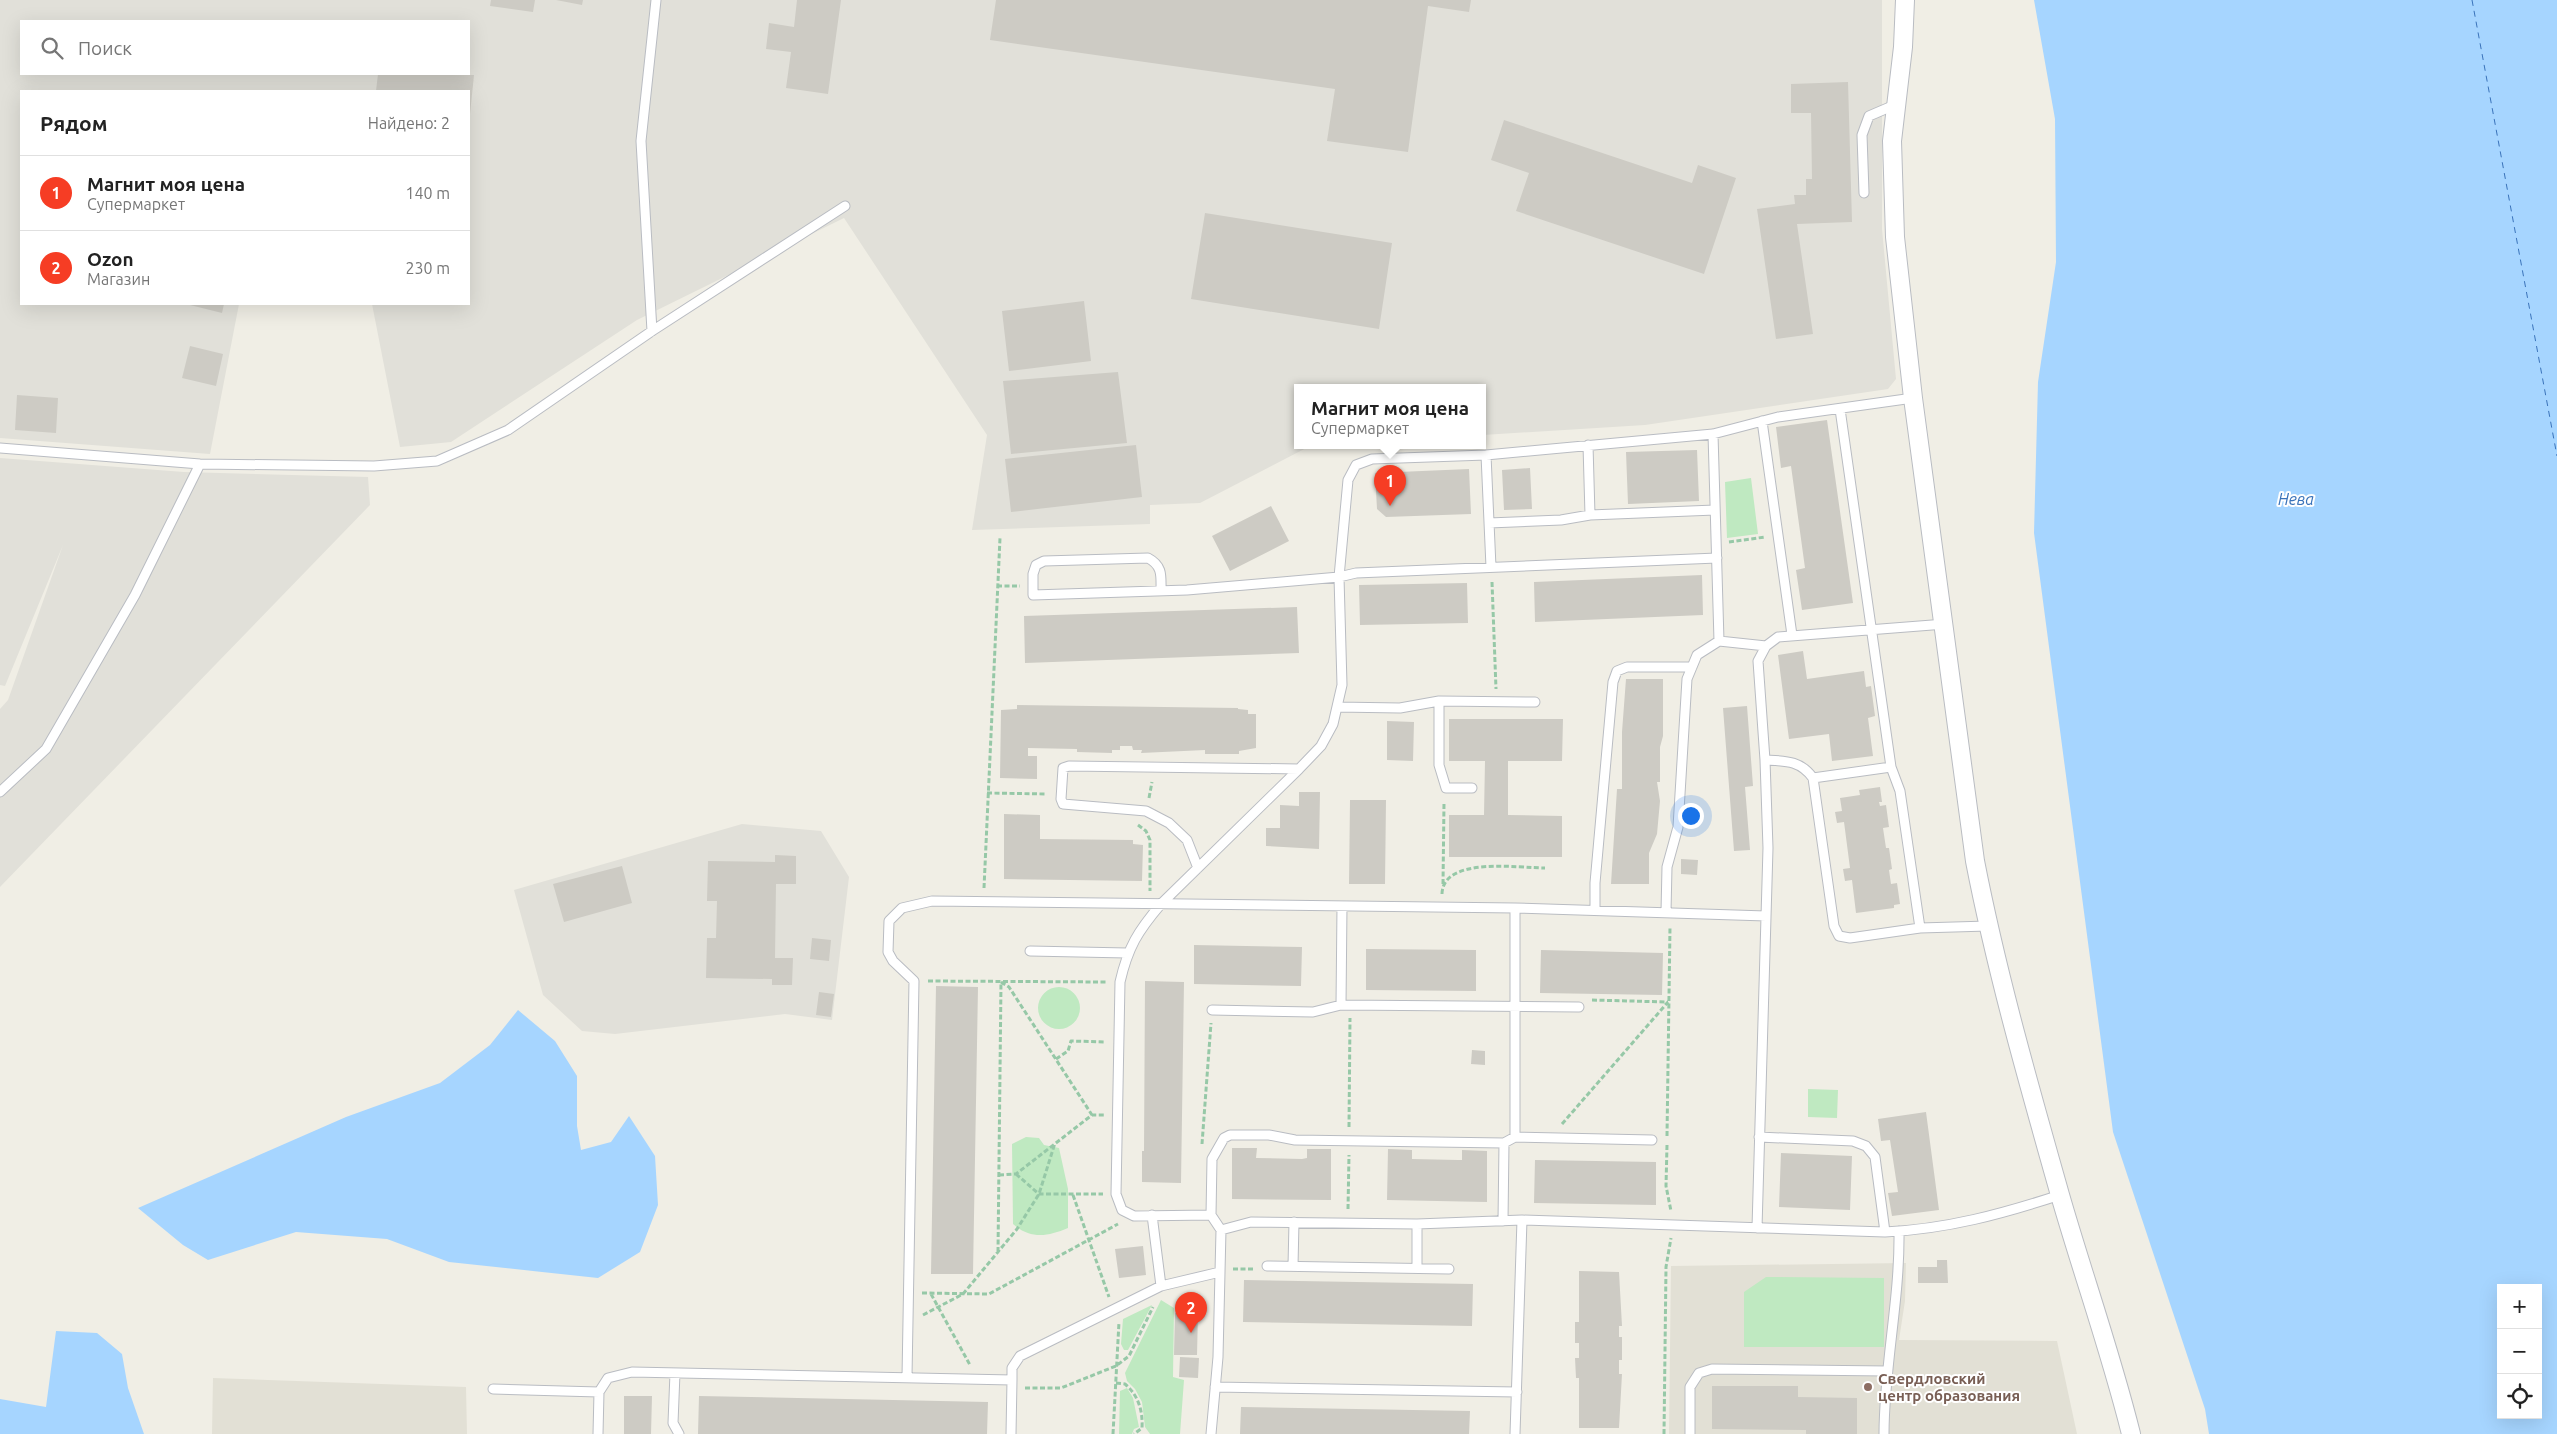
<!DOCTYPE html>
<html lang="ru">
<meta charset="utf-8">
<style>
:root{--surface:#fff;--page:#f2f2f2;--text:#222;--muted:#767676;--line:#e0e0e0;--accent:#f63d24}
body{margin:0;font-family:Ubuntu,sans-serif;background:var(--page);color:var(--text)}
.controls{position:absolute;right:15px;bottom:15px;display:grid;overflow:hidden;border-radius:0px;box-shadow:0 5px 20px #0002}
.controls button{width:45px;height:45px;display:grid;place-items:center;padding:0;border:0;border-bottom:1px solid var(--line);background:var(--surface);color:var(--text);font:25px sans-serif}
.you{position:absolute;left:1690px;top:815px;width:18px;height:18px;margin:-12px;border:4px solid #fff;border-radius:50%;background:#1a73e8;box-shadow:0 0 0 8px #1a73e833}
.badge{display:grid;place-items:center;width:32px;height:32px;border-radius:50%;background:var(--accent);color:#fff;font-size:16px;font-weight:700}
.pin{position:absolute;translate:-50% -41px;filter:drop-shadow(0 1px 2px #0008)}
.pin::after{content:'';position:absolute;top:26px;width:18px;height:15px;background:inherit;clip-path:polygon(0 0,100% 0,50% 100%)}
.popup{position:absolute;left:1294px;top:384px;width:192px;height:65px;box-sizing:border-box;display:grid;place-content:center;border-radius:0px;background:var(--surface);filter:drop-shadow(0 1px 4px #0005);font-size:16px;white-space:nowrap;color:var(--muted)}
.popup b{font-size:19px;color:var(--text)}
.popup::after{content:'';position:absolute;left:50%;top:100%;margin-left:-10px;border:10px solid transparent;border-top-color:var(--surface)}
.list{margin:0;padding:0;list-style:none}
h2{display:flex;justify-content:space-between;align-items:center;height:65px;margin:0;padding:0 20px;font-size:21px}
h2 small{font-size:16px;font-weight:400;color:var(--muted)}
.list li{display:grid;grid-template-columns:32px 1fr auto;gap:15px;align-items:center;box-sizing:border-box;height:75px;padding:0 20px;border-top:1px solid var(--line)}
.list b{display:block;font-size:19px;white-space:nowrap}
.list p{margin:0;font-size:16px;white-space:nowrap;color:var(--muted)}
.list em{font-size:16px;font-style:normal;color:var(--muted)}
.icon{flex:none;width:28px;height:28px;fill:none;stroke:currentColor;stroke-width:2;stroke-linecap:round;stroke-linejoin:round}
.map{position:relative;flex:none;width:2557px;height:1434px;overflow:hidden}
.search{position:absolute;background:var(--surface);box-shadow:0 5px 20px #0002;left:20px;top:20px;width:450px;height:55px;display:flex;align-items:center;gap:12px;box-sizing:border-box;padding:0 18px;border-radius:0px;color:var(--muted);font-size:19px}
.panel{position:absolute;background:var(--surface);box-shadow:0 5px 20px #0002;left:20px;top:90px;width:450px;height:215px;border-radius:0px}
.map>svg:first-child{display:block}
.industrial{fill:#e1e0d9;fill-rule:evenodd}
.education{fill:#e2e0d5}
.green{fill:#bfe9c1}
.water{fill:#a6d5ff;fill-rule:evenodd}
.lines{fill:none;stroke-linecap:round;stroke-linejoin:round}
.ferry{stroke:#3a73ba;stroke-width:1;stroke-dasharray:6 5;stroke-linecap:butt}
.building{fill:#cdcbc4}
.service-casing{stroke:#b9bcc2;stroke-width:11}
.minor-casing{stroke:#b9bcc2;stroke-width:20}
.path{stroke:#96c8a7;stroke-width:3;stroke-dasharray:5 2.5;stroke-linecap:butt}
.service{stroke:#fff;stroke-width:9}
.minor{stroke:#fff;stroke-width:18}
.education-dot{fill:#8d6e63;stroke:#fff;stroke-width:2}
.labels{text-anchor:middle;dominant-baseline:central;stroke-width:4;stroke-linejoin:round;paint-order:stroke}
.education-label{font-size:15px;font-weight:bold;fill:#785e54;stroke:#fff;text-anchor:start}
.water-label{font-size:16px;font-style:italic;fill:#3a73ba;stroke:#fff}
</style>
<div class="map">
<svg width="2557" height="1434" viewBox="0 0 2557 1434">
<rect width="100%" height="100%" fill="#f0eee5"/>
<!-- industrial -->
<path class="industrial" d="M0,0H1882V229L1896,379L1888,389L1645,425L1483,435L1482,387H1298V445H1312L1200,503L1150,505V524L972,530L987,435L844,218L637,320L451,442L400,447L372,304H469V91H21V304H239L210,454L0,438ZM21,21H469V74H21Z
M0,458L184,472L368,477L370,505L0,887V709L8,700L63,545L5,686L0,685Z
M742,824L821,831L849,877L832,1020L785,1014L615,1034L582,1031L543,995L514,890Z"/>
<!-- education -->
<path class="education" d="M1906,1263L1905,1301L1899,1340L2057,1341L2077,1434H1669L1671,1266Z
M213,1378L466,1387L467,1434H212Z"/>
<!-- green -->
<path class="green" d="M1751,478L1758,534L1727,538L1725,482Z
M1038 1008a21 21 0 1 1 42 0a21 21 0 1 1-42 0Z
M1808,1089L1838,1090L1837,1118L1808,1117Z
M1026,1137L1039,1138L1044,1145L1059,1148L1068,1189V1228C1047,1237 1030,1239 1013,1224L1012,1144Z
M1766,1277L1884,1278V1347H1744V1292Z
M1161,1300L1174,1308L1173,1377L1184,1380L1180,1434H1150L1145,1427L1142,1402L1135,1389L1127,1381L1125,1373Z
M1152,1305L1128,1350H1124L1121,1344L1123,1319Z
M1127,1388L1133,1398L1139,1427L1134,1429L1132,1434H1119L1120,1391Z"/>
<!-- water -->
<path class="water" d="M2034,0H2557V1434H2209L2205,1409L2113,1132L2034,533L2038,382L2056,262L2055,119ZM2501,1288H2538V1415H2501Z
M518,1010L555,1041L577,1076V1126L581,1150L611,1142L629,1116L655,1156L658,1205L640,1252L598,1278L449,1262L387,1239L296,1232L208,1260L183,1245L138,1208L346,1117L440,1083L490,1045Z
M56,1331L97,1333L122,1354L128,1388L144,1434H0V1399L46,1407Z"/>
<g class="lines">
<!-- ferry -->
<path class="ferry" d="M2472,0L2557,456"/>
</g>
<!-- building -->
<path class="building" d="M491,0H535L533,12L490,6Z
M556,0H583L582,5Z
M797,0H841L828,94L786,88L791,52L766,49L769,23L794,27Z
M996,0H1471L1469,12L1428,6L1408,152L1327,141L1335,89L990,40Z
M378,74L474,75L470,114L469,91H376Z
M1848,82L1852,222L1797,224L1813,334L1776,339L1757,209L1795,204L1794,195H1806V179H1812L1811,113H1791V84Z
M1504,120L1692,183L1698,165L1736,178L1704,274L1516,211L1529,173L1491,160Z
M1205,213L1392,243L1379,329L1191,299Z
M1084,301L1091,361L1009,371L1002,311Z
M186,304H224L222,313Z
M190,346L223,354L216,386L182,378Z
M1118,372L1127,443L1011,454L1003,381Z
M17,395L58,398L56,433L15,430Z
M1827,420L1853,603L1802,610L1796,570L1805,568L1791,466L1781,468L1776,427Z
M1136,445L1142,497L1011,512L1005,459Z
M1697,450L1699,501L1628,504L1626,452Z
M1530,468L1532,509L1504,510L1502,470Z
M1469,469L1471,514L1386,517L1377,509L1375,473Z
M1271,506L1289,541L1230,571L1212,536Z
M1702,575L1703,615L1535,622L1534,582Z
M1467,583L1468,623L1360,625L1359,585Z
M1297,607L1299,653L1025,663L1024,616Z
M1803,651L1807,679L1864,671L1866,687L1871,686L1875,716L1868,718L1873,756L1832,761L1829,734L1789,739L1778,655Z
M1626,679H1663V736L1660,747V782H1657L1660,801L1657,834L1649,853V884H1611L1617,789H1622V732Z
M1017,705L1238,708V709L1248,710V714H1256V748L1239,751V754H1205V750L1141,753L1142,750H1133L1132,746H1120V750H1112V753L1077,752V749L1028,748V756H1037V779L1000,778L1001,710L1017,709Z
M1747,706L1753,786L1745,787L1750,850L1734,851L1723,708Z
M1449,719H1563L1562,761H1508V815L1562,816V857H1449V815H1484L1485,761H1449Z
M1387,721L1414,722L1413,761L1387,760Z
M1880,787L1882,802H1879L1880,806L1886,805L1889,827L1883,828L1886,848H1889L1892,869L1889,870L1891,884L1897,883L1900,904L1894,905V908L1856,913L1852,880L1845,881L1843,869L1850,868L1844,822L1837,823L1835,812L1842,811L1840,798L1860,795L1859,790Z
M1299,792H1320L1319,849L1266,846V828H1280V805L1299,806Z
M1350,800H1386L1385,884H1349Z
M1004,814L1040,815V839L1133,840V844L1143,845L1142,881L1004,879Z
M775,855L796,856V884H776L775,958H793L792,985H772V979L706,978L707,938H716L717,901H707L708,861L775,862Z
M1681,859L1698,860L1697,875L1681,874Z
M622,866L632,903L564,922L553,884Z
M812,938L831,940L829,961L810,959Z
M1194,945L1302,947L1301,986L1194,984Z
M1366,949L1476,950V991L1366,990Z
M1541,950L1663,953L1662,995L1540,993Z
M1145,981L1184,982L1181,1183L1142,1182V1151H1144Z
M936,986L978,987L973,1274H931Z
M819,992L834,994L831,1017L816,1015Z
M1472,1050L1485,1051V1065L1471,1064Z
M1926,1112L1939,1210L1892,1216L1888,1193L1898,1192L1890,1140L1881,1141L1878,1119Z
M1232,1148H1257L1256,1158L1302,1159L1307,1158V1149H1331V1200L1232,1199Z
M1388,1149L1412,1150V1159L1458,1160H1462V1150L1487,1151V1202L1387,1200Z
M1781,1153L1852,1156L1850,1210L1779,1207Z
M1535,1160L1656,1162V1205L1534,1203Z
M1143,1246L1146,1275L1119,1278L1115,1249Z
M1937,1260H1947L1948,1283H1918V1267H1937Z
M1579,1271L1619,1272L1622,1326H1619V1337H1622V1360H1619V1374H1622L1619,1428H1579V1378H1576L1575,1358H1579V1343H1575V1322H1579Z
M1244,1280L1473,1284L1472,1326L1243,1322Z
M1175,1313H1198L1197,1355H1174Z
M1180,1357L1199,1358L1198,1378L1179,1377Z
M1712,1386H1798V1397L1857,1398V1434H1806V1430L1712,1429Z
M624,1396H652L651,1434H624Z
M699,1396L988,1402L987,1434H698Z
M1241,1407L1470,1411L1469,1434H1240Z"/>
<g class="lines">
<!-- service casing -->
<g class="service-casing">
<path id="service" d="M1864,193L1862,135L1869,116L1897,104
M652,331L641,141L656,0
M1840,409L1891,767L1900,791L1920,928
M1762,421L1792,635
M1713,434L1719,641
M1588,445L1590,515
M0,448L200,464L374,466L437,461L508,430L652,331L845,206
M1486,455L1491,567
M1489,523L1561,520L1590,515L1715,510
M1161,591C1161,576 1163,566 1148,558L1044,561L1036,565L1033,574V595L1187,590L1339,577L1356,573L1717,558
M1439,701V765L1446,788H1472
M1337,707L1400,708L1439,701L1535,702
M1765,760C1785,761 1800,760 1813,778L1834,926L1839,936L1850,938L1920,928L1988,926
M1813,778L1891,767
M0,792L46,749L135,595L200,464
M1198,868L1187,840L1169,823L1146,811L1063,804L1061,799L1063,768L1069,766L1299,769
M1595,910V883L1613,682L1617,671L1627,667H1692
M1666,912L1667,867L1678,827L1687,679L1697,655L1719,641L1766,646
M1030,951L1127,953
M1341,1005L1342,906
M1212,1010L1313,1012L1341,1005L1579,1007
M1515,1137L1652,1140
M1759,1137L1853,1141L1866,1146L1875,1157L1885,1232
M1152,1215L1161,1286
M1211,1215L1212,1159L1224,1138L1230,1135H1269L1295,1140L1504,1143
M1503,1221L1504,1143L1515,1137V908L1766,916
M1757,1228L1768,848L1765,760L1758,661L1766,646L1778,637L1945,624
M1221,1230L1211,1215L1134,1216L1122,1210L1116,1194L1120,982C1128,947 1138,931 1161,904L1299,769L1321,746L1333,724L1342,685L1339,577L1348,480L1356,465L1372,459L1486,455L1713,434L1778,417L1913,398
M1267,1266L1449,1269
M1293,1266L1294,1222
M1417,1268V1224
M675,1373L673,1423L679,1434
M907,1377L914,981L893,961L888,952L889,921L902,908L932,901L1515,908
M1215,1387L1517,1392
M493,1389L599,1392
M598,1434L599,1392L608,1378L632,1372L1012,1380V1368L1020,1356L1161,1286L1220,1272
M1011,1434L1012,1380
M1211,1434L1218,1357L1221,1230L1251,1222L1417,1224L1522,1220L1885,1232C1947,1229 2002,1214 2060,1195
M1515,1434L1522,1220
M1690,1434V1387L1699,1373L1712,1369L1887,1371
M1884,1434C1884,1366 1900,1300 1899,1231"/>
</g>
<!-- minor casing -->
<g class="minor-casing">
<path id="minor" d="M1905,0L1903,47L1892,141L1895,237L1913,398L1975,861C1997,974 2029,1085 2060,1195C2083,1275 2111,1353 2131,1434"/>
</g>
<!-- path -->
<path class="path" d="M1729,542L1765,537
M1492,582L1496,689
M997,586H1020
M987,793L1047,794
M1149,798L1152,782
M1138,825L1146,831L1150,840V891
M1443,884L1444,803
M984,888L1000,538
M1442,894C1443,856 1519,868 1545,868
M928,981L1107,982
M1001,982L1009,987L1092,1115
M1592,1000L1668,1002
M1056,1059L1068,1051L1071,1041L1106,1042
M1562,1124L1668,1002
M1349,1127L1350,1018
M1667,1136L1670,927
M1202,1144L1211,1023
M1667,1145L1666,1186L1671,1211
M1016,1174L1039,1194H1103
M999,1175L1016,1174L1092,1115H1105
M1073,1195L1109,1297
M1348,1209L1349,1155
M998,1252L1001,982
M1233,1269H1254
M922,1293L989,1294L1118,1224
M931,1294L970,1365
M923,1315L963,1294L1017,1229L1039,1194L1055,1143
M1116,1383L1125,1384C1138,1395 1143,1410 1142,1428L1134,1434
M1025,1388H1061L1116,1366L1129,1356L1153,1307
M1113,1434L1119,1322
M1664,1434L1666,1267L1671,1238"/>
<!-- service -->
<use href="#service" class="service"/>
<!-- minor -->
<use href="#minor" class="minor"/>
</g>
<!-- markers -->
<circle class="education-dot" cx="1868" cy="1387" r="5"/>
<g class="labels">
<!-- education labels -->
<g class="education-label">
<text x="1878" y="1378">Свердловский<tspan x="1878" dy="17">центр образования</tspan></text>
</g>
<!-- water labels -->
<g class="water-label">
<text x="2296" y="499">Нева</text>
</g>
</g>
</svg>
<div class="controls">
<button>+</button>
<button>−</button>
<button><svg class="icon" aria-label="locate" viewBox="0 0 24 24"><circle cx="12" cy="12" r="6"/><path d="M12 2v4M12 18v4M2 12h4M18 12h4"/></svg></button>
</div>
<div class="you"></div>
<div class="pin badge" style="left:1390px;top:506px">1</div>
<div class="popup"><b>Магнит моя цена</b>Супермаркет</div>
<div class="pin badge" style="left:1191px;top:1333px">2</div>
<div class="search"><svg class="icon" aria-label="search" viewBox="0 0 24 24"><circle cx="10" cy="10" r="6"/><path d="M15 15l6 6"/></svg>Поиск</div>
<section class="panel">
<h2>Рядом<small>Найдено: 2</small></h2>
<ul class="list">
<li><span class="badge">1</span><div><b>Магнит моя цена</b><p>Супермаркет</p></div><em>140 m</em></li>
<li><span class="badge">2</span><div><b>Ozon</b><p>Магазин</p></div><em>230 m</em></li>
</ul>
</section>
</div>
